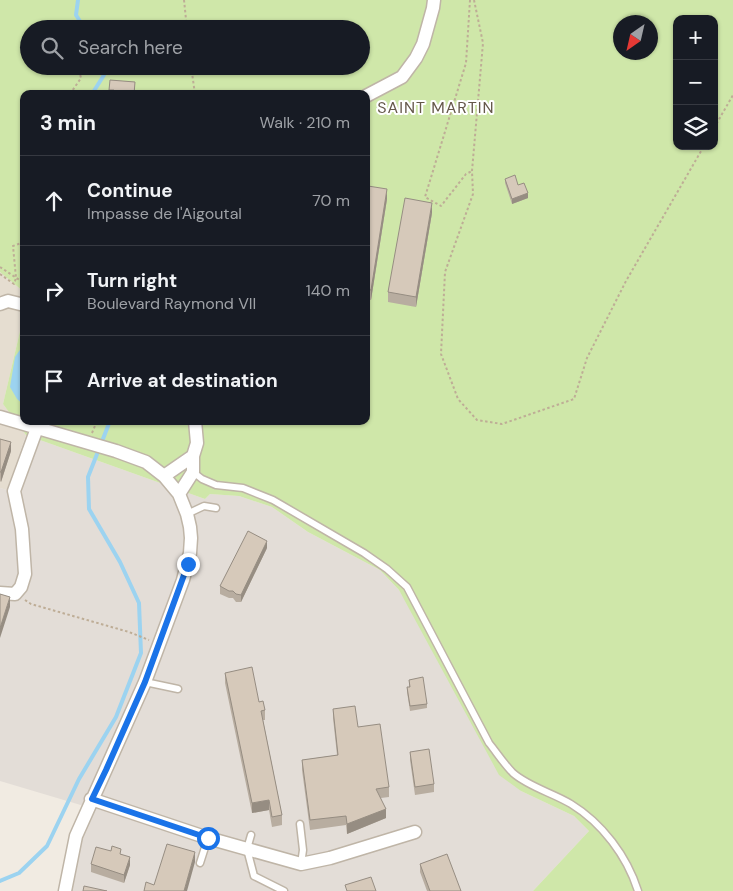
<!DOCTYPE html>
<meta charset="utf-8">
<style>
:root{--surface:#171b24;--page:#242831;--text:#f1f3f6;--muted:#9ea1a6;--line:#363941}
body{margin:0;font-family:"DM Sans",sans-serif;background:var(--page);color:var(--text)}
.controls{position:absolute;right:15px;top:15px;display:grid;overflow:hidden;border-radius:10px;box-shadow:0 1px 4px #0004}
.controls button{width:45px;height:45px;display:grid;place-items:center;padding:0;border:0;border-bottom:1px solid var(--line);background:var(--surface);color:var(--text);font:25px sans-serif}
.compass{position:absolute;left:613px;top:15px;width:45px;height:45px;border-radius:50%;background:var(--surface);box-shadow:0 1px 4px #0004;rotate:214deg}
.stop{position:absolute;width:15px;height:15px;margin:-11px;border:4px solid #1a73e8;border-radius:50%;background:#fff}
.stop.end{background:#1a73e8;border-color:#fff;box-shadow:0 1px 5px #0008}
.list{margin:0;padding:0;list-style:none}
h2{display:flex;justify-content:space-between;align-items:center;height:65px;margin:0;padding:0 20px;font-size:21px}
h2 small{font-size:16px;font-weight:400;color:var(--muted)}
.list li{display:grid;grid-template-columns:32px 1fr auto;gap:15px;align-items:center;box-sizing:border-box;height:90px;padding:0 20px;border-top:1px solid var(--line)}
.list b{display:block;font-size:19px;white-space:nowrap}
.list p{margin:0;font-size:16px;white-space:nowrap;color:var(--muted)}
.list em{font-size:16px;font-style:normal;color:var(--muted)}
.icon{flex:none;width:28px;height:28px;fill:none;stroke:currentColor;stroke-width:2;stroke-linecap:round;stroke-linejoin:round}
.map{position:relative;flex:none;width:733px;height:891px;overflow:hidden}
.search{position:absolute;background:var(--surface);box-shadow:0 1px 4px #0004;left:20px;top:20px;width:350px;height:55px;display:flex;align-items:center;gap:12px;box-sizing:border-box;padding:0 18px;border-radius:28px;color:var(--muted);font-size:19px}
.panel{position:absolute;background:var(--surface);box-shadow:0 1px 4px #0004;left:20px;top:90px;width:350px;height:335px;border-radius:10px}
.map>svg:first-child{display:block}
.residential{fill:#e5ddd0}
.industrial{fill:#e3ddd7}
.green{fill:#cfe7a9;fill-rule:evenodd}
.water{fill:#9cd3f0}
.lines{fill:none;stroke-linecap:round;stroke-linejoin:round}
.stream{stroke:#9cd3f0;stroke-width:4}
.service-casing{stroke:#bfb5a7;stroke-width:9}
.minor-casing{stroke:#bfb5a7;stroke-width:15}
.path{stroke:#bead96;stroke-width:2;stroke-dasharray:2.5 2.5;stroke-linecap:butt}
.service{stroke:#fff;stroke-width:6}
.minor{stroke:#fff;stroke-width:12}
.wall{fill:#b8ada0}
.shaded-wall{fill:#968d82}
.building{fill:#d6c9ba;stroke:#968d82}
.route{stroke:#1a73e8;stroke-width:6}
.labels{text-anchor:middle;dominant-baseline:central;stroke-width:4;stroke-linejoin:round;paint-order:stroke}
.neighbourhood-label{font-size:16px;letter-spacing:1px;fill:#65584a;stroke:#fff}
</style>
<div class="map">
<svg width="733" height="891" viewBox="0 0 733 891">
<rect width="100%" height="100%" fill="#f1ebe2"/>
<!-- residential -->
<path class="residential" d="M0,272L24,292V314L3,404L26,435L7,490L0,488Z"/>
<!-- industrial -->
<path class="industrial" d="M26,435L205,499L210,494L239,496L272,507L308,532L380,570L399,590L521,791L574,816L589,831L533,891H69L84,806L0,781V488L7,490Z"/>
<!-- green -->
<path class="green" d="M0,0H733V891H533L589,831L574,816L521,791L499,775L399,590L380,570L308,532L272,507L239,496L210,494L205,499L26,435L3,404L24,314V421H366V94H24V292L0,272ZM677,19H714V146H677ZM620,22H650V52H620ZM29,29H361V66H29Z"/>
<!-- water -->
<path class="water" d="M24,344V405L17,399L10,387L15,357Z"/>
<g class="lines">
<!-- stream -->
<path class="stream" d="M78,0L76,15L85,29
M92,94L104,75L103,66
M0,881L19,873L47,846L79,779L116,717L141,653L139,603L120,562L89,509L88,477L110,421"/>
<!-- service casing -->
<g class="service-casing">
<path id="service" d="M193,472L202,479L216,485L243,488L273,500L364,553L387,569L407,587L489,743C497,753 504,764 513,773C529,787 553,793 571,804C602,823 627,856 638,891
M187,514L204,506L216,508
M145,682L178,689
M300,824L303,850L301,864
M251,835L247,849L254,876L284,891
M200,863L208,838"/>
</g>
<!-- minor casing -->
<g class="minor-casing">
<path id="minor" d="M366,96L402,77L416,58L423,44L433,8L434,0
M0,304L8,301L24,305
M0,417L116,451L146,462L164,476L179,494L187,514L190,527L191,538L190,553L183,580L145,682L76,836L65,891
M193,456L197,443L195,421
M164,476L193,456V472L179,494
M0,593L15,594L21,587L25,574L22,529L14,491L37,428
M91,799L208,838L301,864L330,858L415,832"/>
</g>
<!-- path -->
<path class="path" d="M184,0L187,29
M470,0L466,63L425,197L441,206L466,174L472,171
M474,0L483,43L472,171L473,194L445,272L441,354L458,399L477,420L502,424L574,399L587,358L626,281L704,146
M191,66L195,94
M70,94L81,78L78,66
M714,128L733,95
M0,267L24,283
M0,274L14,284L16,278L13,246L24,242
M92,433L97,421
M25,600L31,604L129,632L149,640"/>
<!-- service -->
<use href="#service" class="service"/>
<!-- minor -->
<use href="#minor" class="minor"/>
</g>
<!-- wall -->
<path class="wall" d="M110,80L135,82V94H109Z
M505,179L518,185L528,198L512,204L505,183Z
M366,198L387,199L371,300L366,299Z
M432,213L416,307L388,302V292Z
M0,439L11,451L1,482L0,481Z
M267,548L241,602H236L233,598H229L220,594V586Z
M225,673L259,702L265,710V720H263L282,815V825L272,827L269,810L252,813L225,683Z
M409,680L427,704V708L410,711L407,692V687H409Z
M333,709L389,787V797L381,798L386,818L347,834L346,825L310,830L302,770V760L337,755L333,718Z
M410,752L434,784V792L415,795L410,760Z
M121,854L130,865L124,883L91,872V864Z
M420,864L461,891H427L420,872Z"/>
<!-- shaded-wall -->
<path class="shaded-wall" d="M387,189V199L371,300V290Z
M528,193V198L512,204V199Z
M432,203V213L416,307V297Z
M11,442V451L1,482V472Z
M267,541V548L241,602V595Z
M10,597V607L0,638V628Z
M269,800V810L252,813V803Z
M386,809V818L347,834V824Z
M195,852V862L187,891H184Z
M130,857V865L124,883V875Z"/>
<!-- building -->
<path class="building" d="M110,80L135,82L134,94H113L114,90H109Z
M515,175L518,185L524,183L528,193L512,199L505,179Z
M368,186L387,189L371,290L366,289V198Z
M405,198L432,203L416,297L388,292Z
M0,439L11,442L1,472H0Z
M248,531L267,541L241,595L236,594L233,591H229L220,586Z
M0,594L10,597L0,628Z
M252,667L259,702L263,701L265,710L261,711L282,815L272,817L269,800L252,803L225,673Z
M423,677L427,704L410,706L407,687H410L409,680Z
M355,706L358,727L380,724L389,787L376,789L386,809L347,824L346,816L310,820L302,760L338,755L333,709Z
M429,749L434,784L415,787L410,752Z
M167,844L195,852L184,891H144L146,882L154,885Z
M112,846L121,849L120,854L130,857L124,875L91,864L96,847L111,851Z
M447,854L461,891H430L420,864Z
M371,877L376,891H347L345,885Z
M84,886L107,891H83Z"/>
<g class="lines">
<!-- route -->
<path class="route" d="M188,564L145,682L106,770L92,799L208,838"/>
</g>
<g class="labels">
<!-- neighbourhood labels -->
<g class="neighbourhood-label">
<text x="436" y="107">SAINT MARTIN</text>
</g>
</g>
</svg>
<div class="controls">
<button>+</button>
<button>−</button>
<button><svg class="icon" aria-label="layers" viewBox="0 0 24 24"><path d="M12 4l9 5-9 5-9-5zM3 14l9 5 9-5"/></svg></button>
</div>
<svg class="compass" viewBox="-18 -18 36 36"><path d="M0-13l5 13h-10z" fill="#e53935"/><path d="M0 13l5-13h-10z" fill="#9ea1a6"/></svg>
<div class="stop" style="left:208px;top:838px"></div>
<div class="stop end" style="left:188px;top:564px"></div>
<div class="search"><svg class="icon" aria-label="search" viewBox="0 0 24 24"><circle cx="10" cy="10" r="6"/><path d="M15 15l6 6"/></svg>Search here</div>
<section class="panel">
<h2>3 min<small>Walk · 210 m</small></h2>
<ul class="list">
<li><svg class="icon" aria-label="ahead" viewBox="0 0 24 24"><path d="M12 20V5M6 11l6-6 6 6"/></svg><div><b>Continue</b><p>Impasse de l'Aigoutal</p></div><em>70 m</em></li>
<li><svg class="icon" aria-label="right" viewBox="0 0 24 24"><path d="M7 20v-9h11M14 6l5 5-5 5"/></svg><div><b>Turn right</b><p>Boulevard Raymond VII</p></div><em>140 m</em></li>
<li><svg class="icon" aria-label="arrive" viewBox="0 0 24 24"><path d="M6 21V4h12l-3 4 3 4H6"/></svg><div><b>Arrive at destination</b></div></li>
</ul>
</section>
</div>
